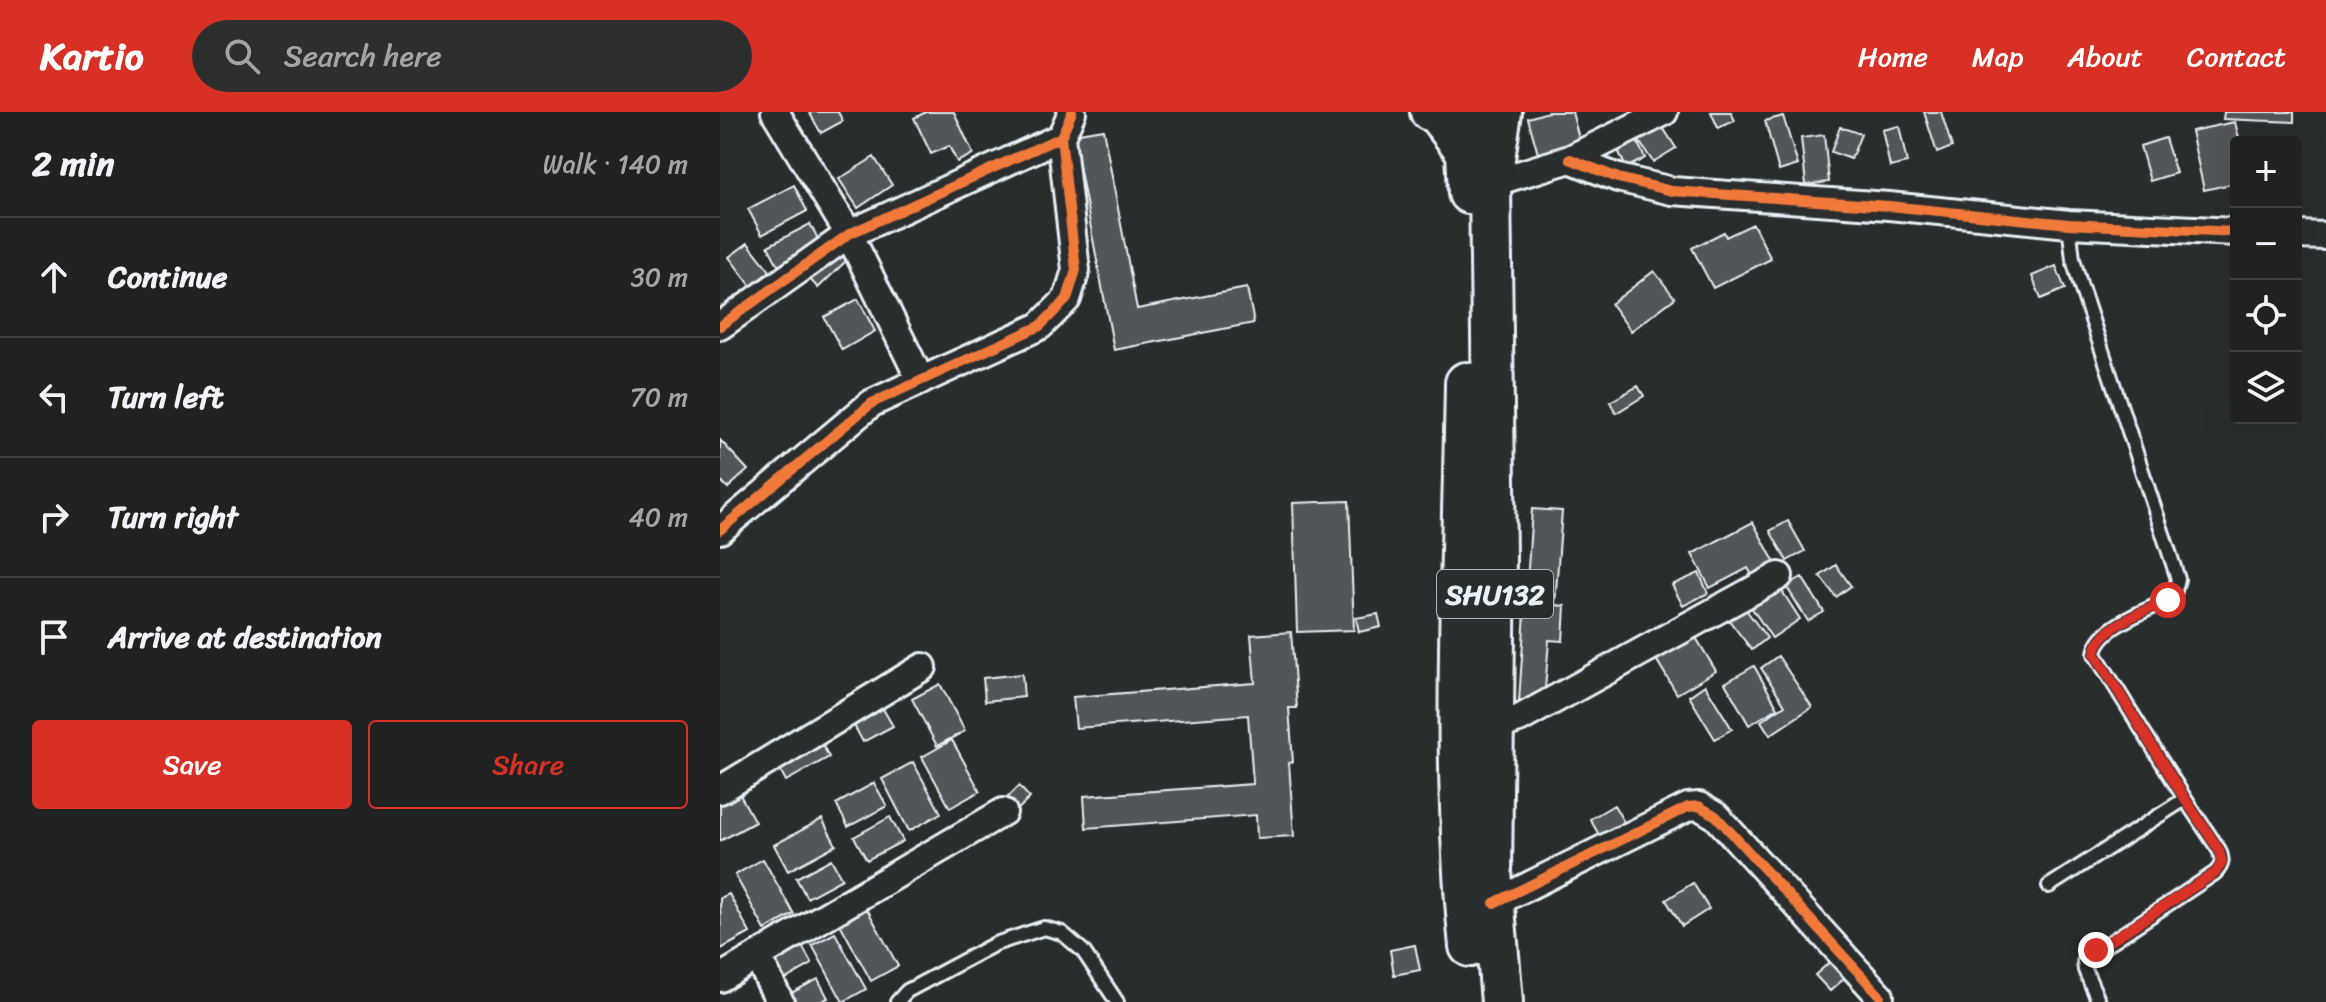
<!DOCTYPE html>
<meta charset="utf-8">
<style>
:root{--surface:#202222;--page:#2d2f2f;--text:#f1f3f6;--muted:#a2a4a5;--line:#3d3f40;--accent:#d93025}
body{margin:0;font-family:Sriracha,sans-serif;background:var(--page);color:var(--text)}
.controls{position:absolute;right:24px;top:24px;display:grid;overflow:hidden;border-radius:8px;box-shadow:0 8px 32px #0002}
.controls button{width:72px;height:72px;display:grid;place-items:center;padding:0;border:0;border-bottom:2px solid var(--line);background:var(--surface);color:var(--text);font:40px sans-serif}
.stop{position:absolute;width:24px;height:24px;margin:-18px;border:6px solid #d93025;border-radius:50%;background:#fff}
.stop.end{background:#d93025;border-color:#fff;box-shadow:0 2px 8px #0008}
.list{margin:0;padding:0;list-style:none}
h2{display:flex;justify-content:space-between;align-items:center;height:104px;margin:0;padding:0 32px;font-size:34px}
h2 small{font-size:26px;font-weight:400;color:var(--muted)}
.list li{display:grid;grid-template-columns:52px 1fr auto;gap:24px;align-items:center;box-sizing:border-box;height:120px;padding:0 32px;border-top:2px solid var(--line)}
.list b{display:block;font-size:30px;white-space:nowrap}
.list em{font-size:26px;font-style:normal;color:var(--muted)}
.actions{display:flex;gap:16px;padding:24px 32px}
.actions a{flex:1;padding:18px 0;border:2px solid var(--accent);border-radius:8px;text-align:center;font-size:28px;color:var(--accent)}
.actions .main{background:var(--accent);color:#fff}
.icon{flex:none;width:44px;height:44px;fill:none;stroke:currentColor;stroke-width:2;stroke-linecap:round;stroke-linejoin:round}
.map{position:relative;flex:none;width:1606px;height:890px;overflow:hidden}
header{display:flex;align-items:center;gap:48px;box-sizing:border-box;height:112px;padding:0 40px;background:var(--accent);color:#fff}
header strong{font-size:38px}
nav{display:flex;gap:44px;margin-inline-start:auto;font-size:28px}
.search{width:560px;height:72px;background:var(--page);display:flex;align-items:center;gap:20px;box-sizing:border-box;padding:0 28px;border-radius:44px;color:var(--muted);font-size:30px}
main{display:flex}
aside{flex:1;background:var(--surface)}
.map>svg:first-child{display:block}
.building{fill:#535759;stroke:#e8f1f8;stroke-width:2}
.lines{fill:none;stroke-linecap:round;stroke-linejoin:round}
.lane-casing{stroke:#e8f1f8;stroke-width:18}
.street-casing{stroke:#e8f1f8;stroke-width:32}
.secondary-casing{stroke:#e8f1f8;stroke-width:42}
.primary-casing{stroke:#e8f1f8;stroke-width:46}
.lane{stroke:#2a2d2e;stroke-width:12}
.street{stroke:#2a2d2e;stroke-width:26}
.secondary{stroke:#2a2d2e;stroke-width:36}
.primary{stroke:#2a2d2e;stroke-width:40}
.cycleway-casing{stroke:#2a2d2e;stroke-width:15}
.cycleway{stroke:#f17a3a;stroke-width:10}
.route{stroke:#d93025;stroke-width:10}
.labels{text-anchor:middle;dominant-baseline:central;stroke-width:7;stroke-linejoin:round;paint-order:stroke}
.shield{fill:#2a2d2e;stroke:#afb6bb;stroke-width:2}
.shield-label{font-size:28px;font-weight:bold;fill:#e8f1f8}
</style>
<header>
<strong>Kartio</strong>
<div class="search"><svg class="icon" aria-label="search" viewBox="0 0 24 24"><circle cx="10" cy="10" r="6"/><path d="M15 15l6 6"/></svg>Search here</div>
<nav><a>Home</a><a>Map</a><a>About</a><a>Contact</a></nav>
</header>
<main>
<aside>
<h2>2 min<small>Walk · 140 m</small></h2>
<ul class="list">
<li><svg class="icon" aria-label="ahead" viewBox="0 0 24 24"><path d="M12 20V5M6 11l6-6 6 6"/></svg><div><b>Continue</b></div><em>30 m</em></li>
<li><svg class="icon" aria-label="left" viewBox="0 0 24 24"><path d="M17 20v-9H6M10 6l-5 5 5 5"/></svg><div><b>Turn left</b></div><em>70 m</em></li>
<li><svg class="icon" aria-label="right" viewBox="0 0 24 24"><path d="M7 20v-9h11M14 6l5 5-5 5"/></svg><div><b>Turn right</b></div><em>40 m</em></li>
<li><svg class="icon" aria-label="arrive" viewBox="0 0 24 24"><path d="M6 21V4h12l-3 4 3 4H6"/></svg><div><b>Arrive at destination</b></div></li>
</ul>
<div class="actions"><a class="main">Save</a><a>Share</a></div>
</aside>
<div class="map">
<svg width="1606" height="890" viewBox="0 0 1606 890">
<rect width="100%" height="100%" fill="#2a2d2e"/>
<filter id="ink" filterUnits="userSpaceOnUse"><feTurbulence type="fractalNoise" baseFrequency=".0125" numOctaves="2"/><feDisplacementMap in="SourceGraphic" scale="16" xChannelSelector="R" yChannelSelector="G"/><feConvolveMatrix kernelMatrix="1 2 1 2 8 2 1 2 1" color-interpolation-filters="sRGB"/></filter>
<g filter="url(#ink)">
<!-- building -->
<path class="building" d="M89,0H118L123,9L101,21Z
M206,0H234L253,42L237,50L229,34L211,42L194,6Z
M828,0H852L860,30L818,42L808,6Z
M991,0H1011L1015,9L998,16Z
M1204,0H1221L1232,35L1217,41Z
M1504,0H1574V10L1503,7Z
M1063,4L1078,53L1059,59L1045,9Z
M1515,10L1520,30H1516V71L1484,78L1471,19Z
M942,14L956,36L933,50L919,29Z
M1179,14L1187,51L1170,55L1162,18Z
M1120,15L1141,22L1131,47L1111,40Z
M383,17L417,197L527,176L534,211L394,238L353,22Z
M1104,23L1109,70L1086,73L1081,26Z
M1445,26L1456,61L1430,69L1420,34Z
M917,29L925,46L906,56L898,38Z
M154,45L172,73L138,96L119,67Z
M74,73L87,99L42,123L28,97Z
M90,112L102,134L60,157L48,134Z
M1033,112L1051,147L993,176L972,136L1004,120L1006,125Z
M28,131L50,159L31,174L9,145Z
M117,136L128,147L98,176L87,164Z
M1336,154L1345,177L1321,187L1312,164Z
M934,159L955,186L911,219L891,192Z
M138,187L155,219L122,238L104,205Z
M918,274L924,284L896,301L890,290Z
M0,328L28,358L8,376L0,368Z
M629,389L634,518L577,520L573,391Z
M812,397L842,399L835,493L845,494L843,529L829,528L824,590L799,589Z
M1068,409L1085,439L1067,449L1050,419Z
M1033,410L1056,453L1033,465L1028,456L990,476L972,442Z
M1116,453L1131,474L1116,485L1100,464Z
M979,461L988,481L963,494L952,473Z
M1082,465L1104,500L1088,509L1066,474Z
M1060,476L1080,507L1052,526L1031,495Z
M1024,495L1047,526L1032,538L1008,507Z
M658,502L661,515L639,520L636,506Z
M571,520L577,596H569L573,650L569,651L574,724L537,726L536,703L366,716L364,684L533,672L528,603L356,616L353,585L535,571L531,523Z
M975,524L996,559L957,582L936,547Z
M1058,544L1092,595L1050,623L1041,609L1065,593L1041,556Z
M1034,554L1058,596L1029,613L1005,571Z
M302,562L304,585L265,589L263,566Z
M220,572L245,619L217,634L192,587Z
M985,573L1012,617L995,627L969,584Z
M159,590L173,614L143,630L130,606Z
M99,626L109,645L66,669L56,650Z
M232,628L260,679L230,696L202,645Z
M193,650L221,701L189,719L162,667Z
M154,671L167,694L128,715L116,692Z
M299,674L310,686L294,701L283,690Z
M18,679L35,710L0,729V689Z
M894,693L906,714L882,728L870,707Z
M170,705L183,729L147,748L134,725Z
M102,707L116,733L68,759L54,733Z
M43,747L74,802L45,818L15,763Z
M111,747L122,767L87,786L76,766Z
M973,771L989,797L962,814L946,788Z
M9,782L30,821L1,837L0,786Z
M146,795L178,854L151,869L119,810Z
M115,821L146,877L123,890L92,833Z
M695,833L700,858L674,863L670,838Z
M82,834L92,852L64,868L54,849Z
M1111,849L1126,865L1110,879L1095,863Z
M98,867L108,886L100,890H76L71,881Z"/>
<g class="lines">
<!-- lane casing -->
<g class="lane-casing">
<path id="lane" d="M1349,112L1353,147L1361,175L1458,467L1454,482L1448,488C1426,499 1377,515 1375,542L1465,687L1499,738C1503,748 1503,753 1495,761L1368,845L1364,850L1365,858L1379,890
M1329,774L1465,687
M177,890L187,879L275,832L324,816L342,821L363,839L397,890"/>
</g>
<!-- street casing -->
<g class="street-casing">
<path id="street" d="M55,0L129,122L201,269
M850,47L898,66L952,79L1169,94L1349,112L1516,120
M759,75L850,47L944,0
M1576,123L1606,124
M0,214L129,122L341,25
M0,418L152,291L320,214L347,187L356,158L341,25L352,0
M760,617L773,616L799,607L1059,464
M0,678L203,555
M774,791L968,695L979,694L996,704L1160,884
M37,844L60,890
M0,866L283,700"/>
</g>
<!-- secondary casing -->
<g class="secondary-casing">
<path id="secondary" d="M709,0L716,3L755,53"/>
</g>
<!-- primary casing -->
<g class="primary-casing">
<path id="primary" d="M745,0L749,81
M781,0L770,73L775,444L771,760L782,890
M746,271C743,457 731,649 750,834"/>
</g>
<!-- lane -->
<use href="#lane" class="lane"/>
<!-- street -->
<use href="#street" class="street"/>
<!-- secondary -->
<use href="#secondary" class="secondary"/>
<!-- primary -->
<use href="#primary" class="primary"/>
<!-- cycleway casing -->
<g class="cycleway-casing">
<path id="cycleway" d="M850,47L898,66L952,79L1169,94L1349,112L1516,120
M0,214L129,122L341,25
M0,418L152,291L320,214L347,187L356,158L341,25L352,0
M774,791L968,695L979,694L996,704L1160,884"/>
</g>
<!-- cycleway -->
<use href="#cycleway" class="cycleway"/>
</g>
</g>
<g class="lines" filter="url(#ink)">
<!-- route -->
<path class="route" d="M1376,838L1495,761L1502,751L1499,738L1465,687L1375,542C1377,515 1426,499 1448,488"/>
</g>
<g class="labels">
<!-- shield labels -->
<rect class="shield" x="717" y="458" width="116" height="48" rx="6"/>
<g class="shield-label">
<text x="775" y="482">SHU132</text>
</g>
</g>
</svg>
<div class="controls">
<button>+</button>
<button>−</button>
<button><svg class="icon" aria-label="locate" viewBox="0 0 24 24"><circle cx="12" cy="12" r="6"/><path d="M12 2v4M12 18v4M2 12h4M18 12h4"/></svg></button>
<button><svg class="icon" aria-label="layers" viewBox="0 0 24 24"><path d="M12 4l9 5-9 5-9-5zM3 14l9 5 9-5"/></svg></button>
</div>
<div class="stop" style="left:1448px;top:488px"></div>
<div class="stop end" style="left:1376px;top:838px"></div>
</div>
</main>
